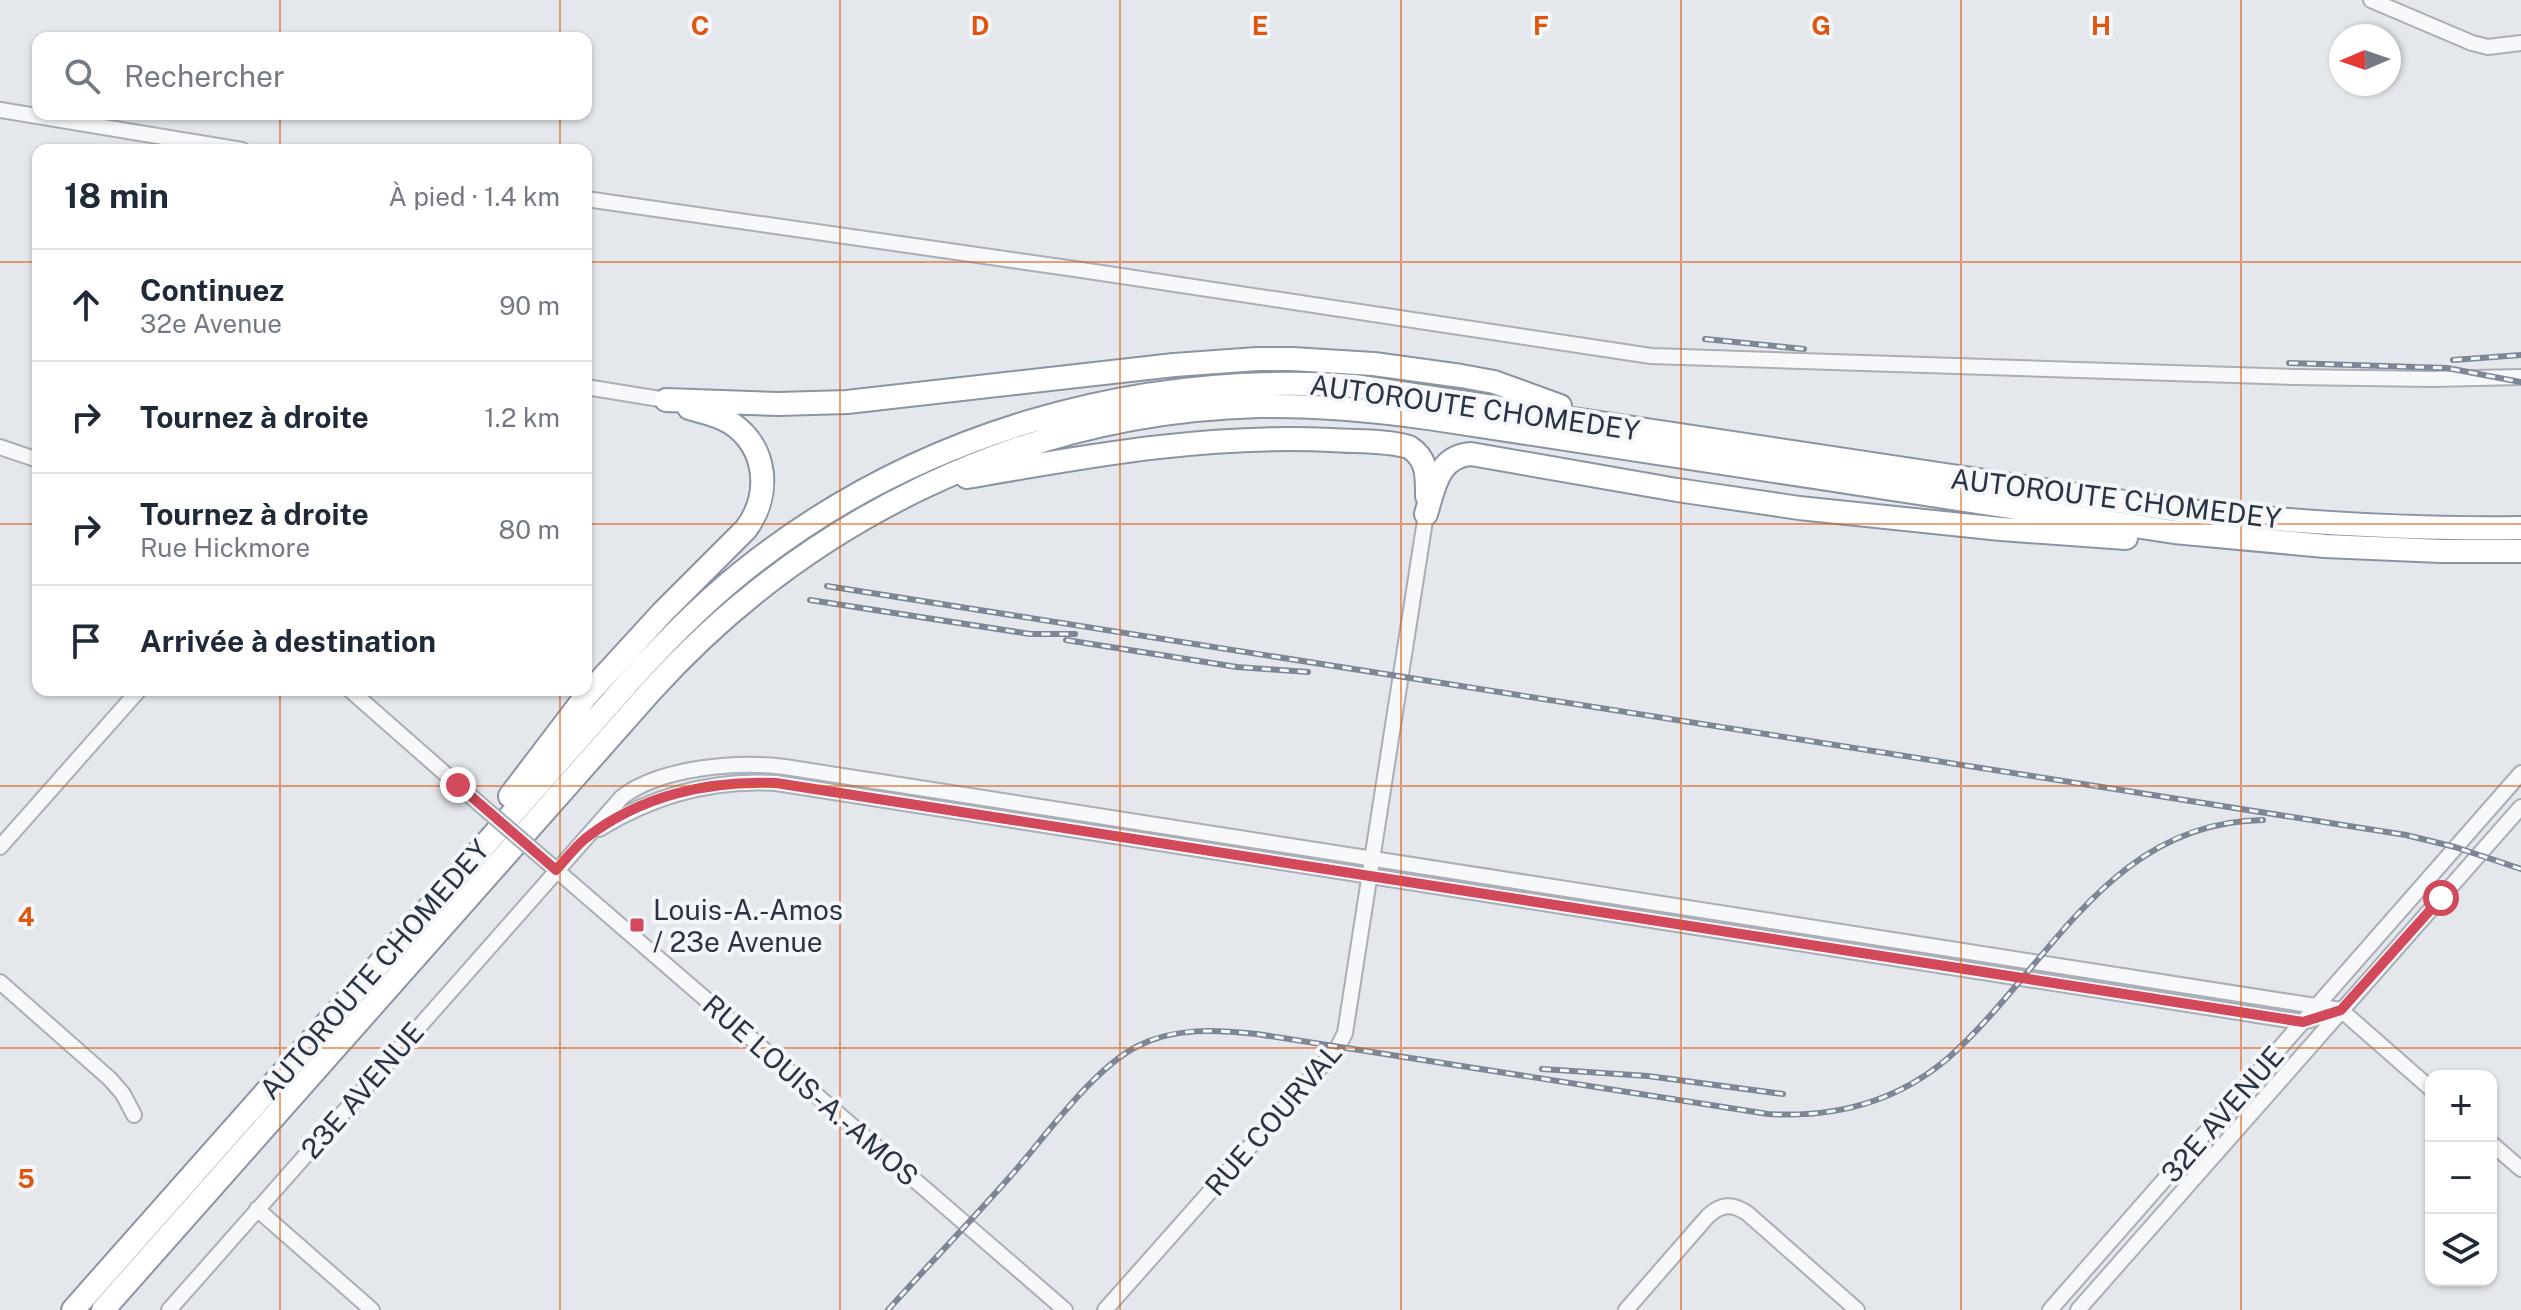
<!DOCTYPE html>
<html lang="fr">
<meta charset="utf-8">
<style>
:root{--surface:#fff;--page:#f2f2f3;--text:#1f2937;--muted:#747a83;--line:#e0e1e3}
body{margin:0;font-family:"Public Sans",sans-serif;background:var(--page);color:var(--text)}
.controls{position:absolute;right:24px;bottom:24px;display:grid;overflow:hidden;border-radius:16px;box-shadow:0 2px 6px #0004}
.controls button{width:72px;height:72px;display:grid;place-items:center;padding:0;border:0;border-bottom:2px solid var(--line);background:var(--surface);color:var(--text);font:40px sans-serif}
.compass{position:absolute;left:2329px;top:24px;width:72px;height:72px;border-radius:50%;background:var(--surface);box-shadow:0 2px 6px #0004;rotate:268deg}
.stop{position:absolute;width:24px;height:24px;margin:-18px;border:6px solid #d1495b;border-radius:50%;background:#fff}
.stop.end{background:#d1495b;border-color:#fff;box-shadow:0 2px 8px #0008}
.list{margin:0;padding:0;list-style:none}
h2{display:flex;justify-content:space-between;align-items:center;height:104px;margin:0;padding:0 32px;font-size:34px}
h2 small{font-size:26px;font-weight:400;color:var(--muted)}
.list li{display:grid;grid-template-columns:52px 1fr auto;gap:24px;align-items:center;box-sizing:border-box;height:112px;padding:0 32px;border-top:2px solid var(--line)}
.list b{display:block;font-size:30px;white-space:nowrap}
.list p{margin:0;font-size:26px;white-space:nowrap;color:var(--muted)}
.list em{font-size:26px;font-style:normal;color:var(--muted)}
.icon{flex:none;width:44px;height:44px;fill:none;stroke:currentColor;stroke-width:2;stroke-linecap:round;stroke-linejoin:round}
.map{position:relative;flex:none;width:2521px;height:1310px;overflow:hidden}
.search{position:absolute;background:var(--surface);box-shadow:0 2px 6px #0004;left:32px;top:32px;width:560px;height:88px;display:flex;align-items:center;gap:20px;box-sizing:border-box;padding:0 28px;border-radius:16px;color:var(--muted);font-size:30px}
.panel{position:absolute;background:var(--surface);box-shadow:0 2px 6px #0004;left:32px;top:144px;width:560px;height:552px;border-radius:16px}
.map>svg:first-child{display:block}
.lines{fill:none;stroke-linecap:round;stroke-linejoin:round}
.minor-casing{stroke:#a9aeb7;stroke-width:18}
.highway-casing{stroke:#8b94a3;stroke-width:26}
.minor{stroke:#f7f8fa;stroke-width:14}
.highway{stroke:#fff;stroke-width:22}
.rail-casing{stroke:#7d8696;stroke-width:6}
.rail{stroke:#f4f6f9;stroke-width:3;stroke-dasharray:9;stroke-linecap:butt}
.minor-bridge-casing{stroke:#a9aeb7;stroke-width:18;stroke-linecap:butt}
.minor-bridge{stroke:#f7f8fa;stroke-width:14}
.route{stroke:#d1495b;stroke-width:10}
.grid{fill:none;stroke:#df570f;stroke-width:2;stroke-opacity:0.55}
.poi-dot{fill:#d1495b;stroke:#f4f6f9;stroke-width:3}
.labels{text-anchor:middle;dominant-baseline:central;stroke-width:8;stroke-linejoin:round;paint-order:stroke}
.street-label{font-size:28px;fill:#2b3445;stroke:#f4f6f9}
.poi-label{font-size:28px;fill:#2b3445;stroke:#f4f6f9;text-anchor:start}
.grid-label{font-size:26px;text-anchor:middle;font-weight:bold;fill:#df570f;stroke:#f4f6f9;stroke-width:8;stroke-linejoin:round;paint-order:stroke}
</style>
<div class="map">
<svg width="2521" height="1310" viewBox="0 0 2521 1310">
<rect width="100%" height="100%" fill="#e4e7ec"/>
<g class="lines">
<!-- minor casing -->
<g class="minor-casing">
<path id="minor" d="M2371,0L2472,43L2488,47L2521,43
M0,110L242,150
M586,199L1075,269L1651,356L2295,377L2432,379L2521,377
M586,387L666,400
M0,447L38,460
M350,690L483,807
M599,829C654,795 712,779 776,783L2289,1020L2303,1022L2333,1013
M0,847L139,690
M532,849L1065,1310
M0,982L110,1079L123,1094L134,1115
M2491,1143L2521,1169
M257,1209L372,1310
M169,1310L622,797C661,767 738,761 785,767L2341,1010L2431,1089
M1105,1310L1324,1063L1338,1047L1345,1033L1426,514
M1626,1310L1708,1216C1721,1204 1732,1203 1747,1213L1857,1310
M2050,1310L2521,773
M2078,1310L2521,807"/>
</g>
<!-- highway casing -->
<g class="highway-casing">
<path id="highway" d="M666,400L778,404L847,402L1174,365L1257,359H1292L1374,364L1461,376L1494,382L1560,406
M967,477C1088,456 1207,434 1331,440C1356,442 1385,440 1409,447C1428,459 1427,476 1427,496
M1426,514C1434,488 1438,456 1471,454L1677,490L1799,508L2001,529L2126,538
M510,796L586,696L662,613L746,529C771,495 768,448 731,423C719,415 703,412 689,408
M73,1310L613,700C653,654 695,610 742,572C915,433 1135,371 1354,386L2178,510C2292,522 2406,530 2521,528
M103,1310L650,692C806,519 1024,412 1259,406C1316,405 1372,410 1428,418L2174,532L2325,546L2441,551H2521"/>
</g>
<!-- minor -->
<use href="#minor" class="minor"/>
<!-- highway -->
<use href="#highway" class="highway"/>
<!-- rail casing -->
<g class="rail-casing">
<path id="rail" d="M1705,339L1804,349
M2453,360L2521,355
M2289,363L2447,368L2521,382
M827,586L2406,835L2455,847L2521,869
M810,600L1030,634H1075
M1066,640L1237,667L1308,672
M1542,1069L1648,1076L1783,1094
M888,1310C930,1263 974,1218 1015,1171C1047,1134 1095,1067 1138,1046C1175,1027 1217,1030 1257,1034L1768,1114C1835,1118 1896,1102 1947,1059C2049,969 2107,822 2263,820"/>
</g>
<!-- rail -->
<use href="#rail" class="rail"/>
<!-- minor-bridge casing -->
<g class="minor-bridge-casing">
<path id="minor-bridge" d="M483,807L532,849"/>
</g>
<!-- minor-bridge -->
<use href="#minor-bridge" class="minor-bridge"/>
</g>
<g class="lines">
<!-- route -->
<path class="route" d="M458,785L556,870C566,859 575,847 586,838C640,796 708,780 776,783L2303,1022L2341,1010L2441,898"/>
</g>
<!-- grid -->
<path class="grid" d="M280,0V38M560,0V38M840,0V1310M1120,0V1310M1401,0V1310M1681,0V1310M1961,0V1310M2241,0V1310M280,114V150M560,114V150M0,262H38M586,262H2521M0,524H38M586,524H2521M280,690V1310M560,690V1310M0,786H2521M0,1048H2521"/>
<!-- markers -->
<rect class="poi-dot" x="629" y="917" width="16" height="16" rx="4"/>
<g class="labels">
<!-- street labels -->
<g class="street-label">
<text transform="translate(1475 407) rotate(8)">AUTOROUTE CHOMEDEY</text>
<text transform="translate(2116 498) rotate(7)">AUTOROUTE CHOMEDEY</text>
<text transform="translate(374 969) rotate(-49)">AUTOROUTE CHOMEDEY</text>
<text transform="translate(362 1090) rotate(-49)">23E AVENUE</text>
<text transform="translate(811 1090) rotate(41)">RUE LOUIS-A.-AMOS</text>
<text transform="translate(2222 1114) rotate(-49)">32E AVENUE</text>
<text transform="translate(1273 1119) rotate(-49)">RUE COURVAL</text>
</g>
<!-- poi labels -->
<g class="poi-label">
<text x="653" y="909">Louis-A.-Amos<tspan x="653" dy="32">/ 23e Avenue</tspan></text>
</g>
</g>
<g class="grid-label">
<text x="700" y="35">C</text>
<text x="980" y="35">D</text>
<text x="1260" y="35">E</text>
<text x="1541" y="35">F</text>
<text x="1821" y="35">G</text>
<text x="2101" y="35">H</text>
<text x="26" y="926">4</text>
<text x="26" y="1188">5</text>
</g>
</svg>
<div class="controls">
<button>+</button>
<button>−</button>
<button><svg class="icon" aria-label="layers" viewBox="0 0 24 24"><path d="M12 4l9 5-9 5-9-5zM3 14l9 5 9-5"/></svg></button>
</div>
<svg class="compass" viewBox="-18 -18 36 36"><path d="M0-13l5 13h-10z" fill="#e53935"/><path d="M0 13l5-13h-10z" fill="#747a83"/></svg>
<div class="stop" style="left:2441px;top:898px"></div>
<div class="stop end" style="left:458px;top:785px"></div>
<div class="search"><svg class="icon" aria-label="search" viewBox="0 0 24 24"><circle cx="10" cy="10" r="6"/><path d="M15 15l6 6"/></svg>Rechercher</div>
<section class="panel">
<h2>18 min<small>À pied · 1.4 km</small></h2>
<ul class="list">
<li><svg class="icon" aria-label="ahead" viewBox="0 0 24 24"><path d="M12 20V5M6 11l6-6 6 6"/></svg><div><b>Continuez</b><p>32e Avenue</p></div><em>90 m</em></li>
<li><svg class="icon" aria-label="right" viewBox="0 0 24 24"><path d="M7 20v-9h11M14 6l5 5-5 5"/></svg><div><b>Tournez à droite</b></div><em>1.2 km</em></li>
<li><svg class="icon" aria-label="right" viewBox="0 0 24 24"><path d="M7 20v-9h11M14 6l5 5-5 5"/></svg><div><b>Tournez à droite</b><p>Rue Hickmore</p></div><em>80 m</em></li>
<li><svg class="icon" aria-label="arrive" viewBox="0 0 24 24"><path d="M6 21V4h12l-3 4 3 4H6"/></svg><div><b>Arrivée à destination</b></div></li>
</ul>
</section>
</div>
